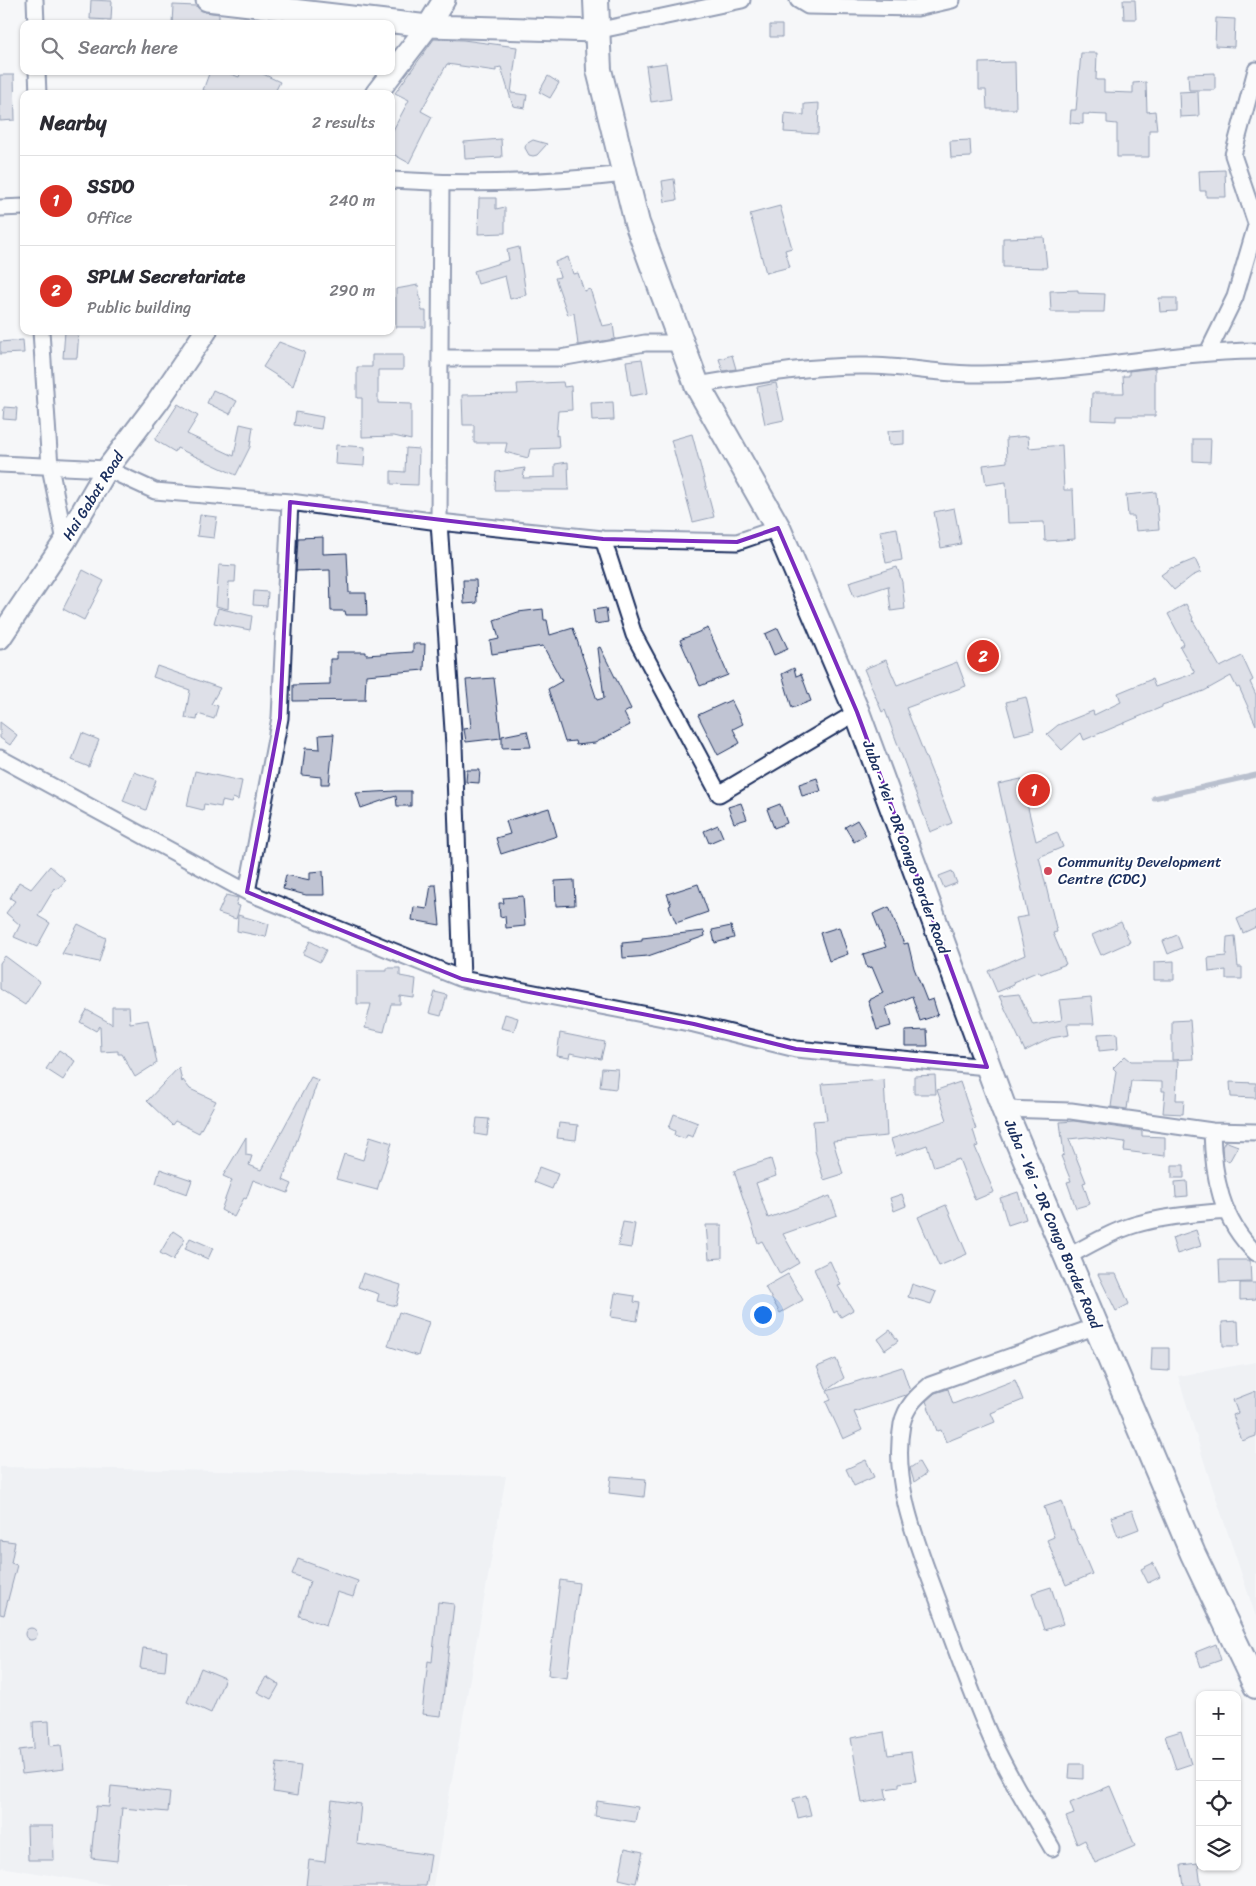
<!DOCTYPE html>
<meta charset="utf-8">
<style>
:root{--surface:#fff;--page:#f2f2f3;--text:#2b2b33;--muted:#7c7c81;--line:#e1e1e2;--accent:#d93025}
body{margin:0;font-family:Sriracha,sans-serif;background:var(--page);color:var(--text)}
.controls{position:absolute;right:15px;bottom:15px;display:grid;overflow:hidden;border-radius:10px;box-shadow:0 1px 4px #0004}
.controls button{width:45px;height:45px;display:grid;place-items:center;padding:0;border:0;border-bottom:1px solid var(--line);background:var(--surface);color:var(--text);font:25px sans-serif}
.you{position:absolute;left:762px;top:1314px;width:18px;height:18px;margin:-12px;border:4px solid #fff;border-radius:50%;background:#1a73e8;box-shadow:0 0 0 8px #1a73e833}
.badge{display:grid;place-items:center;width:32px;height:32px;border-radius:50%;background:var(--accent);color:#fff;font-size:16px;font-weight:700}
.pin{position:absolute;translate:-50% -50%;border:2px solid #fff;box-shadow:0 1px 5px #0006}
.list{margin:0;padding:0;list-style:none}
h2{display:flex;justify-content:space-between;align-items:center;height:65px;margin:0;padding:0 20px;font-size:21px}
h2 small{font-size:16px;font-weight:400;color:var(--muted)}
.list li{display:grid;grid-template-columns:32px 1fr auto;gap:15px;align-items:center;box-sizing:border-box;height:90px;padding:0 20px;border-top:1px solid var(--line)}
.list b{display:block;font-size:19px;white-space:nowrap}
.list p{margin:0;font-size:16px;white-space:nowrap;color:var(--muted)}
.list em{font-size:16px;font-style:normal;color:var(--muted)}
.icon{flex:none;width:28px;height:28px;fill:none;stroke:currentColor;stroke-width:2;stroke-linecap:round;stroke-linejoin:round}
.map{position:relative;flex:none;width:1256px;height:1886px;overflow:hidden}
.search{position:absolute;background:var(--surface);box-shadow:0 1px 4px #0004;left:20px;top:20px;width:375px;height:55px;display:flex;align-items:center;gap:12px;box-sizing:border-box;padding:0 18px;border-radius:10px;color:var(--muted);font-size:19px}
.panel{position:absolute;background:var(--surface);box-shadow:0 1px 4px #0004;left:20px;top:90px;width:375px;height:245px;border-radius:10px}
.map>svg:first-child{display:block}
.built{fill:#e6e8ee}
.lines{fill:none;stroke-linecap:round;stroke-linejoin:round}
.stream{stroke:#707c99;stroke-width:5}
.building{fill:#c0c4d3;stroke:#1b2f5e}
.street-casing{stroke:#1b2f5e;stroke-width:19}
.secondary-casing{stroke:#1b2f5e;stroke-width:25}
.primary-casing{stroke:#1b2f5e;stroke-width:28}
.street{stroke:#fff;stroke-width:15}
.secondary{stroke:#fff;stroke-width:21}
.primary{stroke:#fff;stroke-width:24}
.marked{fill:none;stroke:#7b2cbf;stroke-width:4;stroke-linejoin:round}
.poi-dot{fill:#d1495b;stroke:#fff;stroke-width:2}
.labels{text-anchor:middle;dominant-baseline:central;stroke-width:4;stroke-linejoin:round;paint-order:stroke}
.street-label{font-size:15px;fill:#1b2f5e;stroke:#fff}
.poi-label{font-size:15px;fill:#1b2f5e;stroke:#fff;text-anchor:start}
</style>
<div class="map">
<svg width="1256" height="1886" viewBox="0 0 1256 1886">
<rect width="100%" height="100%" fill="#f6f7f9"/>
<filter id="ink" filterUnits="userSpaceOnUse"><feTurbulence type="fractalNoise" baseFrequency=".02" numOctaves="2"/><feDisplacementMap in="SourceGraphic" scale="10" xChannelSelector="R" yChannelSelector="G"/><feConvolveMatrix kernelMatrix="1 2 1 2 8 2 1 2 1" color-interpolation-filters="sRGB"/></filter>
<g filter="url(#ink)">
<!-- built -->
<path class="built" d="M1256,1362V1617L1207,1471L1178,1376Z
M0,1467L506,1476L433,1886H117L0,1867Z"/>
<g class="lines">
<!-- stream -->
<path class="stream" d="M1154,798L1256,775"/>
</g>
<!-- building -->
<path class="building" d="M91,0L112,1L111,20L90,19Z
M1123,0H1135L1136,19H1124Z
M173,5L196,6L205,12L219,14V24H172Z
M1216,18L1235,19L1234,47L1215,46Z
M770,25H782V37H770Z
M434,39L463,40L517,47L511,93L527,95L525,108L513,106L501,67L496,68V71L447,64L421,111L432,117L409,163L391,153V134L409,100L395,93Z
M1081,53H1097L1096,80H1104V92L1133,93V83L1146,82L1147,112L1155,111L1157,130H1149V157H1117V124L1107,123V115L1083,114V124L1070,123L1071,110H1076Z
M1015,62L1016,109H987L986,90H979V63Z
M666,63L671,99L651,102L646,66Z
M210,71H223L239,77L241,71H257L280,82L274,94H214L203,90Z
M1215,73V90H1189L1188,74Z
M0,75H14L15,120L0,121Z
M548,76L559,83L550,98L539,92Z
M1198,91L1199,116L1180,117L1179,92Z
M819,103L818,134L784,132L785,113L804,115V104Z
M501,139L502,157L465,159L464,142Z
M533,140L547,144L537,155L533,156L529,155L525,148L526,144Z
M970,140L971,157L951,158L950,141Z
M1225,170L1226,197H1206V191H1200L1199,171Z
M674,179L677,200L665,202L662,181Z
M479,198H496V209L505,207V233L478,234Z
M780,206L792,248L785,250L790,267L766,273L750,214Z
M1044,237L1047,268L1003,267V238Z
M519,247L526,295L510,299L505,276L478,284L474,271L509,260L507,250Z
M568,257L573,274L578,273L584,291L590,289L602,326L613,324L615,339L578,345L574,313L568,315L555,278L560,277L555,262Z
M418,285L422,311H426V327H396V289Z
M1078,290V293L1105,294L1104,312H1051L1050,291Z
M1159,298H1177V311L1160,312Z
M65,331H79L77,358H63Z
M23,340L24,353L0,354V342Z
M279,342L305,352L293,386L263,367Z
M372,355H403V370H378V403L411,404V440L394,436L362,437V398H357V367H372Z
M732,355L736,369L723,371L719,359Z
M642,359L648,393L631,396L626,361Z
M1155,368V416H1116V421L1091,420L1092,393H1124L1123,376H1129V371Z
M563,382L564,387L571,386L572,410L558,411L556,436L558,435L559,448L530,449L528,458L505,452L507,443H474V425H463L462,395L518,394L517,384Z
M776,383L784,420L765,424L757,387Z
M213,390L237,401L230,414L207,403Z
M613,402L614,420L592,421L591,403Z
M178,404L198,416L187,434L234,456L240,424L253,427L250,447L236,475L177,448L175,452L155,440Z
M4,407L17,408L16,420L3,419Z
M296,412L323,417L321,429L294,425Z
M904,430V444L889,445L888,431Z
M692,434L714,517L693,522L671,440Z
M1028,436L1029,448L1062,445L1064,490H1073L1075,539L1045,541L1044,522L1008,523L1006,482L986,485L983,465L1007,462L1006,438Z
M1193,439H1211L1210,462L1193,461Z
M336,445L365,447L364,466L335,464Z
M406,448L419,449L418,485L391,484V471L405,472Z
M568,462L569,490H495L496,472L525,468L523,478L555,477V464Z
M1156,492L1159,529L1136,531L1134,516H1128L1126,495Z
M954,508L961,544L941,548L934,512Z
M200,515L217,517L214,538L197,536Z
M897,528L902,560L886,563L880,531Z
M323,537V554L347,553L349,593H366L367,615H346L345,611H331L330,570L296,571L298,538Z
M1195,559L1201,572L1192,576L1174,590L1161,575L1172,567L1173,568Z
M219,565L236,566L235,582H229L228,609L216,606Z
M897,567L902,582L905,609L891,611L888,586L854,597L849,582Z
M83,570L104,581L84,620L63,609Z
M463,580H476L477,603L464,604Z
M254,591L268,592L267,606L253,605Z
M1186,604L1193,618L1192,619L1220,667L1242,656L1253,680L1250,682L1256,695V725L1239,687L1237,688L1231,676L1204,691L1162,705V707L1084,740L1081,733L1062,750L1047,734L1058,725L1093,711L1094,715L1121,702L1118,693L1152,679L1155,687L1195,673L1180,647L1184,644L1168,614Z
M218,608L252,616L250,630L214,623Z
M606,608L608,622L595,624L593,610Z
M543,609L544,620H547L550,635L573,628L597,700L604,698L598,648L600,647L631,709L624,713L630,725L595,743L576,745L575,741L565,742L548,689L562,681L543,646L492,654L490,641L499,639L494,620L518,612Z
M708,628L728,675L700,686L680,640Z
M778,628L788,649L774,655L765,634Z
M413,644H425L424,670L366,675L365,700L293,701V685L330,684V659H337V652H366V655L413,652Z
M886,660L897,685L957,662L966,686L906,708L952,823L930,832L885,710L882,712L864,669Z
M157,666L220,688L211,704L218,706L214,719L198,714L197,720L185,718L190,690L153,677Z
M794,668L796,676L801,674L811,701L792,708L782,674Z
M494,678L501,738L466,742L464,729L471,728L466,680Z
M1026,697L1034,730L1015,735L1006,702Z
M731,700L743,724L733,729L740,743L718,755L698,715Z
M0,722L17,735L10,745L0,738Z
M527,731L531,747L502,748V736Z
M82,733L99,740L89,767L72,760Z
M334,734L329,784H321V777L302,775L305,748L320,749L319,735Z
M467,770H480L479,783L466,782Z
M195,771L242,781L238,800L233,798L231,803L222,801L221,807L204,804L203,810L187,806Z
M134,772L156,780L146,810L123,801Z
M817,778L821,791L802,796L799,784Z
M1021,779L1036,841L1057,832L1063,847L1039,857L1057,932L1053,933L1066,964L1041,974L1039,971L1013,982L1014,985L997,992L988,971L1025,955L1016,918L1028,916L998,784Z
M396,791H411V806H397L396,796L361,808L356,793Z
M741,803L747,819L734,823L728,807Z
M780,804L787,823L774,828L767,809Z
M549,808L557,836L501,854L496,838L510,834L506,821Z
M857,820L866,835L854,842L845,827Z
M718,825L723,837L709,843L704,831Z
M50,866L66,880L57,890L55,888L38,916L50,923L37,947L14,937L20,925L6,913L15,901L10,898L19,882L31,889Z
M323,871L324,895H306L283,889L286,875L310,880V872Z
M952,871L957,883L944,888L939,876Z
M574,880L575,905L556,906L555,881Z
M698,884L708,912L676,923L669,906L671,905L667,894Z
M431,885H436L440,925L412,920L414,907L427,909Z
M226,895L238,898L236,905L240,906L236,919L218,913Z
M523,896L525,926L506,928L505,916L500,917L499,903H504L503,898Z
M889,907L904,944L908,943L914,968L927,1001L933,999L938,1015L920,1021L912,996L886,1007L891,1026L877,1030L868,1000L883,993L872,967L867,968L863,954L886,947L873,914Z
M1256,910V927L1243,933L1237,919Z
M238,915L269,924L266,937L237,931Z
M1121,922L1130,942L1101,955L1092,935Z
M78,924L106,938L99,962L62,954Z
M731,926L734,938L715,943L712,930Z
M839,927L848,954L829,961L820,933Z
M704,931L705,936L648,956L623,958L622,943L642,941V938Z
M1177,935L1182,948L1168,954L1163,941Z
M1235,936L1238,967H1242V979H1226V970L1209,972L1208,958L1226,956L1227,937Z
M310,941L326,950L320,962L303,954Z
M5,956L40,982L25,1005L0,989V963Z
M1174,961V980H1154V962Z
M387,968H400V976L416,979L414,998L400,996V1004H391L384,1032L365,1028L371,1004H357V971H387Z
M435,992L447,995L441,1016L429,1013Z
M1019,994L1033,1025L1062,1020L1059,1000L1091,997L1094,1024H1067L1069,1035L1051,1038L1025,1051L999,996Z
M112,1007H129L130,1023L148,1020L157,1063L135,1077L122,1054H118V1051L101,1052L100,1026L96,1031L80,1022L87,1010L112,1024Z
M505,1014L518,1018L514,1031L501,1028Z
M1190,1020L1193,1059L1172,1060V1021Z
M927,1030L928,1046H905V1031Z
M560,1033L605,1042L601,1059L570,1053L569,1058L557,1056Z
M1117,1033L1118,1049L1099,1051L1098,1034Z
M59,1050L75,1061L63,1080L46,1069Z
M1125,1056L1131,1061H1178L1176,1100H1184L1183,1114L1163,1113L1165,1091H1162V1082L1131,1081L1127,1109L1111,1107L1116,1071L1113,1068Z
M179,1067L182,1082L183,1080L190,1089L216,1101L199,1133L175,1121L172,1125L147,1101Z
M602,1068L618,1069L616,1089L600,1087Z
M935,1075L936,1094H914V1076Z
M311,1077L318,1080L283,1180L292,1184L288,1193L253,1180L246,1199L244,1198L234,1217L221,1210L232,1180L223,1176L246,1137V1155L252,1156L249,1165L261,1170Z
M884,1080L887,1136L833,1141L843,1174L824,1180L815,1151L813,1121L827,1120L822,1084Z
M960,1082L976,1129L973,1130L978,1146L975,1147L994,1192L975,1200L959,1159L934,1167L927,1145L896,1156L891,1139L947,1120L937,1090Z
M1230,1082L1256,1083V1098L1231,1097Z
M674,1114L698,1123L693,1137L687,1135L685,1139L674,1135L675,1131L669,1128Z
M477,1118L489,1119L487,1136L475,1134Z
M1074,1121L1142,1131V1136L1165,1137V1156L1124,1151L1125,1142L1087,1137L1069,1139L1086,1182L1083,1183L1090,1204L1076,1208L1067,1182L1071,1181L1061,1156L1064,1155L1060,1122Z
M559,1123L578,1125L576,1140L557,1138Z
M370,1136L392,1143L377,1190L336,1179L344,1154L363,1160Z
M1225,1141L1238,1146L1229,1162L1223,1158L1222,1147Z
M771,1159L776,1176L756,1183L768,1218L830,1196L837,1215L783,1234L799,1263L780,1274L762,1241L758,1243L734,1171Z
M1172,1165H1184V1178H1172Z
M539,1167L558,1174L552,1189L534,1182Z
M160,1169L192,1180L187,1194L156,1183Z
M1187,1181L1188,1196L1176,1197L1175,1182Z
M1018,1192L1026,1219L1008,1225L1000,1198Z
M902,1194L906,1206L894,1211L890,1198Z
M946,1205L967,1254L939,1266L918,1217Z
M623,1222L635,1224L631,1248L618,1246Z
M706,1225H722V1258L709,1259Z
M1196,1230L1201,1246L1177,1254L1172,1238Z
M173,1231L185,1239L173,1260L160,1253Z
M190,1238L213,1248L208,1259L185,1249Z
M1219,1260H1250L1251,1282L1220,1283Z
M830,1261L841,1285L838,1286L853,1310L841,1317L837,1311L834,1313L814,1269Z
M363,1273L401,1285L396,1306L377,1301L379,1294L358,1287Z
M788,1274L803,1300L780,1313L765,1287Z
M1098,1274H1116L1129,1304L1116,1311Z
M1240,1283H1256V1299L1240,1300Z
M912,1284L936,1292L931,1304L908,1297Z
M615,1293L635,1296L634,1302L640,1303L637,1321L611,1317Z
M399,1312L429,1322L418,1356L388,1346Z
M1238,1321L1239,1346H1223L1222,1322Z
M890,1330L898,1341L885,1350L878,1339Z
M1152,1348H1169V1371L1151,1370Z
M836,1359L844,1378L827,1390L817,1367Z
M902,1367L910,1391L906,1395L854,1412L862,1430L843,1439L826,1402L831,1400L827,1391Z
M1015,1380L1023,1400L991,1413L995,1422L946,1442L941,1430L937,1431L926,1401L935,1393L948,1389L953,1404Z
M1256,1391V1436L1242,1441L1233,1415L1238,1413L1233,1400Z
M866,1460L874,1477L854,1486L846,1469Z
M919,1462L926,1474L914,1482L910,1468Z
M611,1476L646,1479L644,1497L609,1493Z
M1062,1501L1071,1530L1073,1529L1092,1574L1066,1585L1047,1540L1054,1537L1044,1507Z
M1132,1510L1139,1529L1118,1537L1111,1517Z
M0,1540L15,1542L11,1563L17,1565L4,1615L0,1614Z
M298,1559L358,1581L353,1597L337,1592L326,1625L299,1616L310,1581L292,1574Z
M1153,1563L1160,1577L1148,1583L1141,1569Z
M560,1580L579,1583L567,1678L548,1675Z
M1051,1587L1063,1624L1044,1630L1032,1593Z
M438,1602L454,1604L441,1716L422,1714L428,1661L432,1662Z
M25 1634a6 6 0 1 1 12 0a6 6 0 1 1-12 0Z
M1216,1644L1221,1660L1201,1667L1196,1652Z
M143,1648L167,1651L165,1671L140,1668Z
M201,1668L225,1678L211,1713L187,1702Z
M266,1677L279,1685L271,1699L257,1692Z
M49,1721L50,1746L61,1745L64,1769L22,1774L19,1750L34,1748L33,1722Z
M1181,1731L1191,1764L1176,1769L1165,1736Z
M884,1732L888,1755L911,1752L916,1781L899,1783V1787L885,1789L887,1799L862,1803L851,1738Z
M277,1763L301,1766L297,1796L273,1792Z
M1070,1764H1083V1779L1069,1778Z
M111,1786L170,1792L168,1812L122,1808L117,1861L91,1858L96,1806L109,1807Z
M1110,1786L1135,1846L1095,1863L1085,1840L1077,1844L1066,1817L1074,1814L1070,1803Z
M806,1795L811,1815L798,1818L793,1799Z
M332,1800L361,1804L357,1844L431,1855L426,1886H306L309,1860L325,1862Z
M597,1801L638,1807L635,1822L595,1816Z
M27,1826H53L54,1860H28Z
M625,1848L643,1852L636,1883L619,1879Z
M1198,1863L1201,1886H1184L1181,1865Z"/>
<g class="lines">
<!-- street casing -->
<g class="street-casing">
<path id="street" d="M35,0L36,24
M798,0L808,6L917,8L952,0
M596,31L742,0
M1256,70L1233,155L1256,223
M37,71L38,94
M391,180C469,185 548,183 625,174
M441,183L439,522L454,745L462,979
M0,208L24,207
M41,331L50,467L65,541
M1208,352L1235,297L1256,226
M442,358H560L645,343H682
M697,385C752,376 810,365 867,366C903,366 940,374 976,374C1070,375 1162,352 1256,351
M0,464L107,469L155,491L290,502L439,522L603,539L737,542L778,528
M603,539L634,635L719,794L857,712
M0,758L247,892L462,979L694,1024L796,1049L987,1067
M247,892L280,718L290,502
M1004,1109L1071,1111L1212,1131L1256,1132
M1212,1131C1213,1175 1221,1221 1256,1253
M1067,1257C1089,1245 1111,1232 1134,1225C1164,1216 1196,1214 1227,1211
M1052,1848C1031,1812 1008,1776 991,1738C971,1693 955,1647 938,1600C918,1545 891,1484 902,1424C906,1406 917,1396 930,1385L1097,1326"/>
</g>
<!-- secondary casing -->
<g class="secondary-casing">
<path id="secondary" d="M207,0L428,26L596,31
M376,94L428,26L444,0
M0,638L65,541L107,469L157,403L206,331"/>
</g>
<!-- primary casing -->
<g class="primary-casing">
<path id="primary" d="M596,0L599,70L637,223L697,385L778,528L857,712L1004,1109L1193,1554L1256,1686"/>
</g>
<!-- street -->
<use href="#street" class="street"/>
<!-- secondary -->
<use href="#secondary" class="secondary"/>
<!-- primary -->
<use href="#primary" class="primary"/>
</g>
</g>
<!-- marked area -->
<path d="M0 0H1256V1886H0ZM290,502L603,539L737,542L778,528L857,712L987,1067L796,1049L694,1024L462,979L247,892L280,718Z" fill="#f6f7f9" fill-opacity=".55" fill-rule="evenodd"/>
<path class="marked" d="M290,502L603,539L737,542L778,528L857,712L987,1067L796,1049L694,1024L462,979L247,892L280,718Z"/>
<!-- markers -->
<circle class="poi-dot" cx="1048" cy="871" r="5"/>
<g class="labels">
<!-- street labels -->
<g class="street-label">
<text transform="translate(93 496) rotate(-58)">Hai Gabat Road</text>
<text transform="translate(906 847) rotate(70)">Juba - Yei - DR Congo Border Road</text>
<text transform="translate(1053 1224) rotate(67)">Juba - Yei - DR Congo Border Road</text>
</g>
<!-- poi labels -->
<g class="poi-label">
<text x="1058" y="862">Community Development<tspan x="1058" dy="17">Centre (CDC)</tspan></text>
</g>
</g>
</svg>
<div class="controls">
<button>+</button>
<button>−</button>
<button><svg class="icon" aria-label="locate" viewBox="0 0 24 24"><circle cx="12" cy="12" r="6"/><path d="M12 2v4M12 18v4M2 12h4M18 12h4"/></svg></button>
<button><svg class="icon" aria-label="layers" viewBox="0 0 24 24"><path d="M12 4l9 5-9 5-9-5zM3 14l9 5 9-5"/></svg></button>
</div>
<div class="you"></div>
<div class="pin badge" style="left:1034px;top:790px">1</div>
<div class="pin badge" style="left:983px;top:656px">2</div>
<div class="search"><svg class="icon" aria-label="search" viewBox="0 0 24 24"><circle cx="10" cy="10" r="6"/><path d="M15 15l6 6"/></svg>Search here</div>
<section class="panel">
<h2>Nearby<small>2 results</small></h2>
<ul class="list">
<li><span class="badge">1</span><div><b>SSDO</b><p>Office</p></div><em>240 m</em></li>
<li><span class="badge">2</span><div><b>SPLM Secretariate</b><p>Public building</p></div><em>290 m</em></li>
</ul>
</section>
</div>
